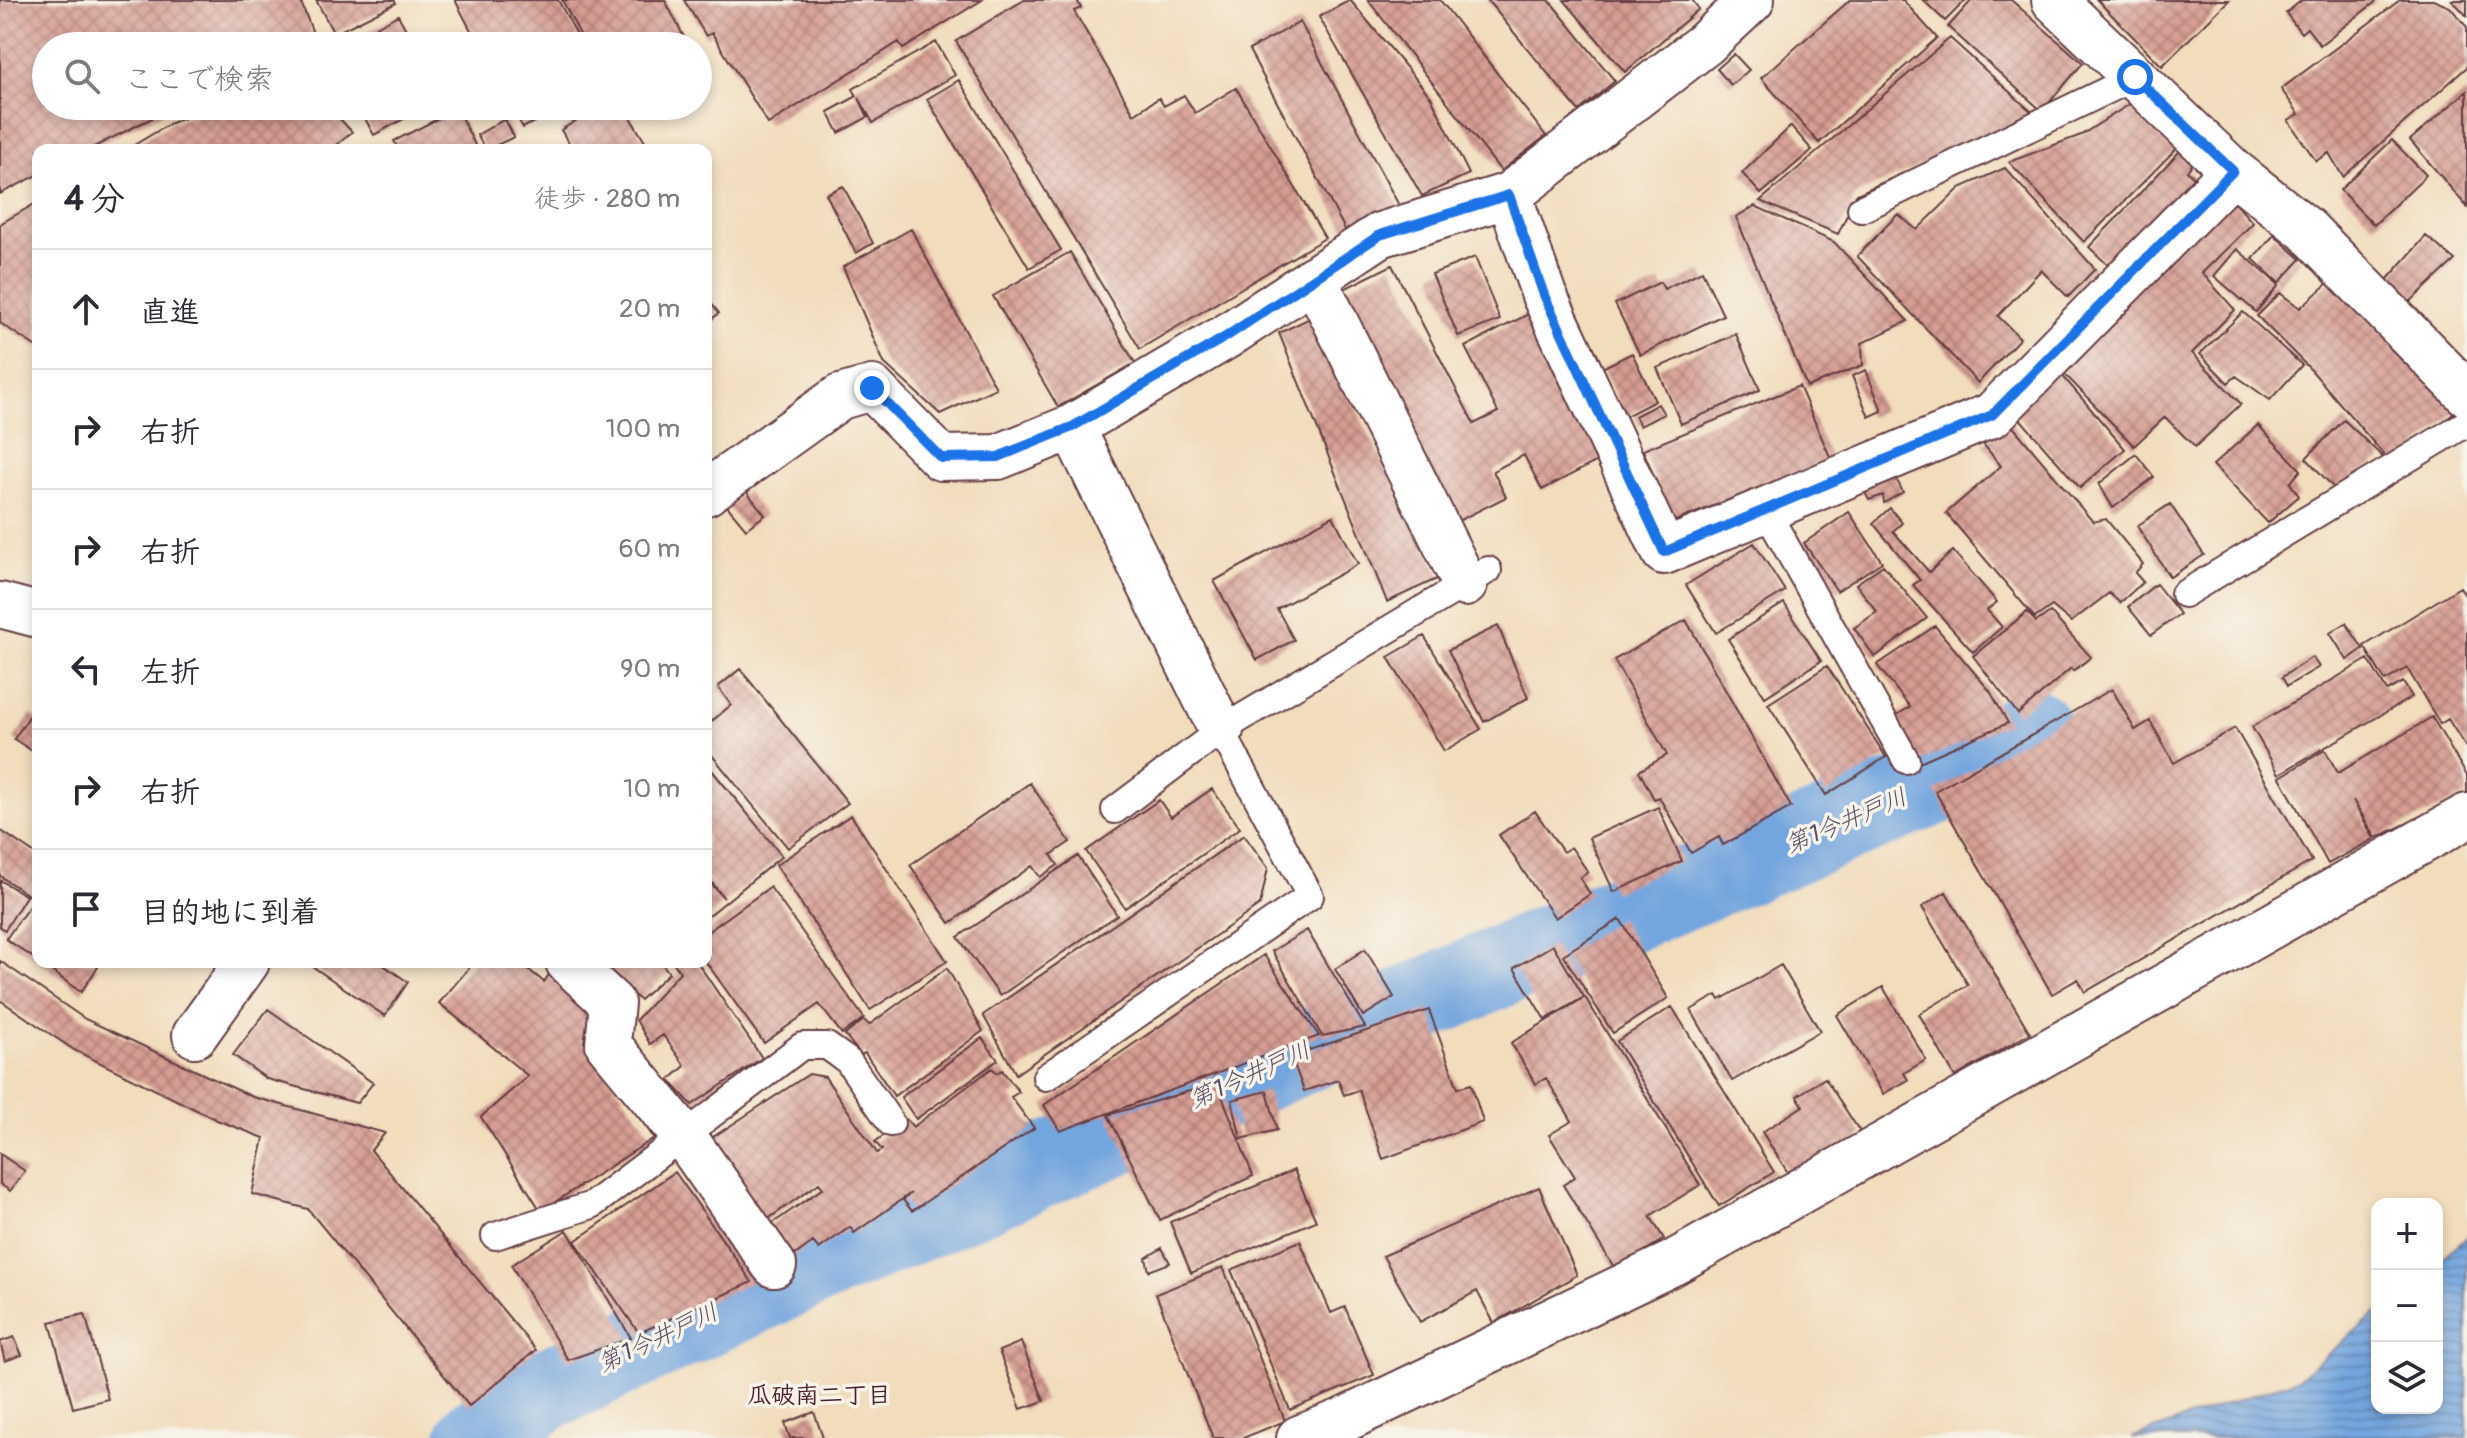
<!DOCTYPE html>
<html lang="ja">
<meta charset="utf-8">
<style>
:root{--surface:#fff;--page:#f7f7f7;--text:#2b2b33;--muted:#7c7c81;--line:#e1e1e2}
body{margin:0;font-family:Pangolin,"Klee One",sans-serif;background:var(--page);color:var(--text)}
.controls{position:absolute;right:24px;bottom:24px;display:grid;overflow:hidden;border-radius:16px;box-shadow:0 4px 12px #0003}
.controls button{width:72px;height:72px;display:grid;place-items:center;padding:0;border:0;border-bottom:2px solid var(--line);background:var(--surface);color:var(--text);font:40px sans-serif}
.stop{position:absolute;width:24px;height:24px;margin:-18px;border:6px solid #1a73e8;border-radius:50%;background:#fff}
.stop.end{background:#1a73e8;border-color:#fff;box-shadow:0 2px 8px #0008}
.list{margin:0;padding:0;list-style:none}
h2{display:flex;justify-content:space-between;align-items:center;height:104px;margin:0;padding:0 32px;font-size:34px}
h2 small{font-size:26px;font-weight:400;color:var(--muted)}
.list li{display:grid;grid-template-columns:52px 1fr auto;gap:24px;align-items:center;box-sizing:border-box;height:120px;padding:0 32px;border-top:2px solid var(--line)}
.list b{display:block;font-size:30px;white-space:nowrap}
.list em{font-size:26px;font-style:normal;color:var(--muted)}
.icon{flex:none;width:44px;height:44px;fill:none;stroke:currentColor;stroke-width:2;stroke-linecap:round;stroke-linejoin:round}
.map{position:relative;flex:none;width:2467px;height:1438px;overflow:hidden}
.search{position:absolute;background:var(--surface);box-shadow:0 4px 12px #0003;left:32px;top:32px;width:680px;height:88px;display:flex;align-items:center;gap:20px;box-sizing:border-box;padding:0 28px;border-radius:44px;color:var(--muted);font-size:30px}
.panel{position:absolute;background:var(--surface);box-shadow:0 4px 12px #0003;left:32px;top:144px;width:680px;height:824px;border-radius:16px}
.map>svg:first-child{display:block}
.water{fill:url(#water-rules);stroke:#5e6284;stroke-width:2}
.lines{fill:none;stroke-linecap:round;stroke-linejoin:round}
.river{stroke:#73a5de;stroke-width:82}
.building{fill:url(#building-cross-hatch)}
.lane-casing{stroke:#633b41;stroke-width:30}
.street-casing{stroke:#633b41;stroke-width:48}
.lane{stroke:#fff;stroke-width:26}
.street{stroke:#fff;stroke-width:44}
.route{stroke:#1a73e8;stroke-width:10}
.labels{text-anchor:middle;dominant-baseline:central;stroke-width:7;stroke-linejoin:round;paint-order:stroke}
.water-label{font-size:24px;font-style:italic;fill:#584e6a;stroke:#f7f3e8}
.neighbourhood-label{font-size:24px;font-weight:bold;fill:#4a1f2b;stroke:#f7f3e8}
</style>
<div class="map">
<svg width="2467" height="1438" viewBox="0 0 2467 1438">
<defs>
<pattern id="water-rules" width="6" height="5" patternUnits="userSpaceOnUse" patternTransform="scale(2)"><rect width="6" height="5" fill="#73a5de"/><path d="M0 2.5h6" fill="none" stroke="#6086b4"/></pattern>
<pattern id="building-cross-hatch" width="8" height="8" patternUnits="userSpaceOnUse" patternTransform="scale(2)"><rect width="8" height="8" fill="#d69d93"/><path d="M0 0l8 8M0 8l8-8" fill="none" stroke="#b07f78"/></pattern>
</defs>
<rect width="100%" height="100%" fill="#f7f3e8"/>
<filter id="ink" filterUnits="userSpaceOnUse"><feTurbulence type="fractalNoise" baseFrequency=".0125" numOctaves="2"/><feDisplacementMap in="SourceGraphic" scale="16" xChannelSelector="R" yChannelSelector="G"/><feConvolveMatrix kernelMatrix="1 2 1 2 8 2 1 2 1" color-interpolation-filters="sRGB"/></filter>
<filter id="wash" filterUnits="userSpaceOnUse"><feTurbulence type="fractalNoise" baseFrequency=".006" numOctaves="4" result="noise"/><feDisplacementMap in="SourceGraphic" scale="32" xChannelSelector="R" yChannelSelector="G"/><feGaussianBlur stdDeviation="1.8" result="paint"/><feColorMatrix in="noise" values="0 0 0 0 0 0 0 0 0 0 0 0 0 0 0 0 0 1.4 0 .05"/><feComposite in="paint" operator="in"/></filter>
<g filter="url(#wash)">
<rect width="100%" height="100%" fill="#f1dcbc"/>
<!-- water -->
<path class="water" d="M2467,1237V1438H2132L2299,1378L2377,1313V1408H2437V1262Z"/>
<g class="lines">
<!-- river -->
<path class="river" d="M477,1438L546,1390L804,1270L1596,925L1943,781L2031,729"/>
</g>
<g id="blocks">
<!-- building -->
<path class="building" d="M0,0H300L318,46H46V106H176L88,150H38V175L0,194Z
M316,0H394L396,3L334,34Z
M455,0H558L583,46H479Z
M562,0H665L686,41L677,46H586Z
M684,0H982L903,49L899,42L768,124L712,33L706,36Z
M1024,0H1077L1081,8L1074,11L1134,114L1159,98L1164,106L1184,95L1195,113L1236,88L1325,238L1140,349L956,41Z
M1350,0L1431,97L1469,174L1422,196L1319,17Z
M1368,0H1440L1546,136L1501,171Z
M1487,0H1549L1615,81L1579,111Z
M1564,0H1692L1699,9L1625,72Z
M1850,0H1903L1937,38L1819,143L1761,78Z
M1923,0H1966L1945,21Z
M1972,0H2011L2083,63L2042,111L1948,27Z
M2097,0H2229L2162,66Z
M2302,0H2378L2320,45L2307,28L2301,33L2286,13Z
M2400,0H2433L2450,7L2467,27V67L2343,177L2329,153L2316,161L2288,120L2299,114L2281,89Z
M2452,0H2467V16Z
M398,15L415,46H342Z
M1300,22L1401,209L1349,237L1249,50Z
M1950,38L2034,114L1857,194L1838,234L1760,201Z
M936,42L955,75L873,123L859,98L868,117L839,133L828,112L857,96L853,89Z
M1734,54L1749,70L1731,85L1717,69Z
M959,80L1061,250L1029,268L927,99Z
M2467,91V207L2410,140Z
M2130,104L2177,148L2084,242L2009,162L2081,135Z
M217,106H328L352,132L331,150H126L171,123Z
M358,106H428L374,135Z
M511,106H564L523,128Z
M600,106H623L650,150H573L561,130Z
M457,109L477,149L399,150L394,141Z
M505,119L514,137L486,150L477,135Z
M1791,126L1812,150L1761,194L1742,173Z
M2392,140L2426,175L2374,225L2340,190Z
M2180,151L2193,163L2187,171L2194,177L2111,268L2089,247Z
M2005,168L2095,269L2068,297L2041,270L1998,316L2020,338L1978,383L1857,256L1898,214L1917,230L1960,188Z
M843,186L873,243L856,253L826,194Z
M2225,192L2253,223L2202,273L2235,310L2192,353L2241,404L2195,447L2165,417L2134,446L2055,364Z
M38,202V348L0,323V224Z
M1755,206L1834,242L1908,321L1862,343L1863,365L1807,387L1736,217Z
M911,229L996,388L940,414L884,363L843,267Z
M2274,235L2301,259L2279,283L2253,259Z
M2426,236L2455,260L2410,302L2386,281Z
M2237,249L2279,285L2256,312L2214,276Z
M1070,252L1135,363L1058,407L993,296Z
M1475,257L1500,320L1458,336L1432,274Z
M1392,265L1474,424L1498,412L1465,347L1532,312L1607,456L1542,490L1524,455L1493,471L1506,497L1446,527L1328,297Z
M1702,271L1723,315L1640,355L1615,304L1660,282L1664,289Z
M2329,282L2458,408L2409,455L2391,463L2312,371L2257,316L2280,293L2300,308Z
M706,297L719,313L706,324Z
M2243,312L2302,365L2270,400L2236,376L2228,383L2200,354Z
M1310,318L1441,577L1387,602L1279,333Z
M1736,334L1760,390L1681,424L1657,368Z
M1632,353L1655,401L1626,416L1602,368Z
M2055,367L2125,449L2080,488L2010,407Z
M1866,370L1882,411L1869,417L1852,376Z
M1799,386L1831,459L1673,522L1643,450Z
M1658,404L1664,414L1640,426L1635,416Z
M2344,420L2384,458L2334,488L2306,458Z
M2010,423L2093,522L2106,519L2143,564L2135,573L2143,582L2120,603L2109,593L2071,622L2052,606L2035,618L1946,513L2001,466L1983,444Z
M2258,425L2301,470L2290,483L2299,496L2268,523L2213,465Z
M2136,454L2154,477L2113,508L2099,484Z
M1891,469L1903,492L1884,503L1883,495L1869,500L1860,483Z
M746,491L765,515L746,529L727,506Z
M2170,504L2204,555L2170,577L2137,526Z
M1890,508L1902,523L1893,531L1929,572L1953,551L1997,602L1987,610L2002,627L1973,652L1913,585L1920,580L1873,523Z
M1849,512L1882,562L1837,591L1804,543Z
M1333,516L1358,564L1277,609L1294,640L1257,660L1214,581Z
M1754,543L1785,591L1716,633L1686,585Z
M1883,565L1927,618L1875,657L1854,628L1877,612L1856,584Z
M2156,584L2180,614L2151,635L2128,607Z
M2460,587L2467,598V749L2448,719L2440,724L2407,668L2385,681L2364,646Z
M1784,603L1821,661L1765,697L1728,639Z
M2027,612L2036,622L2050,612L2091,657L2073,671L2071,668L2018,714L1973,656Z
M1686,620L1791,807L1723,845L1719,837L1691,853L1659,797L1654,799L1639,771L1667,755L1614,660Z
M2346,623L2363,649L2347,660L2330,633Z
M1498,626L1528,698L1484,722L1448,650Z
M1935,626L1990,691L2008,723L1915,764L1887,721L1910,707L1877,665Z
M1424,636L1481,729L1444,751L1388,657Z
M2312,657L2319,667L2287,686L2282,677Z
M2368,659L2387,691L2403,682L2412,697L2279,774L2252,727Z
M1827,666L1886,757L1826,795L1768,704Z
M740,669L848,803L788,848L706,748V726L731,705L718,687Z
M2112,689L2135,730L2150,721L2174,763L2235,728L2312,861L2085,992L2078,979L2052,994L1935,791Z
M31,714L38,719V755L14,739Z
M2432,717L2467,776V795L2376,838L2353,800L2374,839L2328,864L2280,777L2325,750L2338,773Z
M706,763L782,856L706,918V878L724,898L706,875Z
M1030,783L1070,842L1051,855L1058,865L1040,877L1032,866L950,923L910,865Z
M1212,789L1240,828L1125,908L1086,851L1159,800L1171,817Z
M1658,807L1682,861L1614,892L1589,838Z
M1535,811L1563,852L1571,847L1588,872L1580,878L1590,894L1555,918L1499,835Z
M851,815L947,961L870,1010L776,865Z
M0,830L38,856V961L6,939L34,899L0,876Z
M1244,835L1268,868L1260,905L1016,1074L983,1015Z
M1078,856L1117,915L1000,996L958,937Z
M0,880L26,896L5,930L0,927Z
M770,887L864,1018L842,1034L819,1004L764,1043L706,962V933Z
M1946,892L2030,1033L1955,1077L1919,1014L1968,985L1922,907Z
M1620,919L1668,998L1613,1033L1563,955Z
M1307,930L1365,1027L1322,1036L1272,951Z
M1553,945L1584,997L1545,1020L1514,968Z
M1365,949L1394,997L1363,1016L1335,969Z
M1264,955L1319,1036L1060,1131L1044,1105Z
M0,961L85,1019L220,1082L253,1097L385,1133L371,1150L536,1350L469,1406L308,1209L252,1194L264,1138L217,1120L74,1050L0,1000Z
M39,962H91L98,967L81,992Z
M306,962H379L408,982L385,1016Z
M474,962H519L544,982L550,973L590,1010L584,1042L654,1138L541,1211L481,1117L528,1076L439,1003Z
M594,962H661L669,973L640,1000Z
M673,962H697L762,1058L692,1105L669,1080L685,1066L663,1035L650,1044L636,1020L680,972Z
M1781,965L1820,1031L1732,1081L1691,1010L1717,995L1720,1000Z
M947,968L983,1031L894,1096L865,1053L861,1055L845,1035L864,1020L869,1025Z
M1883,987L1926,1060L1904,1073L1908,1080L1883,1094L1837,1015Z
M1585,997L1700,1185L1650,1216L1664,1239L1615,1269L1563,1185L1575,1177L1549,1135L1572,1121L1546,1078L1536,1084L1511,1043Z
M1672,1007L1774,1172L1719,1206L1617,1041Z
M268,1009L373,1083L357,1103L267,1079L233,1055Z
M1429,1010L1458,1088L1471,1084L1483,1122L1383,1159L1359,1090L1344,1095L1338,1080L1304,1091L1291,1056Z
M982,1038L998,1060L916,1119L901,1097Z
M992,1068L997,1073L1002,1070L1019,1092L1011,1097L1034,1128L912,1211L903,1200L911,1193L854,1233L850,1227L819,1249L813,1242L788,1260L766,1228L823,1188L819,1183L761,1224L704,1143L809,1074L825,1077L877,1153L882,1150L875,1142L906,1119L913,1127Z
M1825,1078L1862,1135L1792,1179L1762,1132L1803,1106L1797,1096Z
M1217,1083L1253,1176L1160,1220L1108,1115Z
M1267,1091L1277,1130L1241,1139L1232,1100Z
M0,1154L25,1171L10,1191L0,1184Z
M1294,1170L1316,1221L1191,1273L1170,1222Z
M675,1172L752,1282L639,1333L575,1241Z
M1539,1187L1577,1275L1494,1323L1477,1291L1420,1322L1383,1256Z
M567,1230L631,1338L568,1360L511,1265Z
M1300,1241L1331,1313L1345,1307L1374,1375L1290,1410L1231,1270Z
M1162,1248L1170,1263L1149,1271L1146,1258Z
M1223,1267L1285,1421L1243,1438H1213L1156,1294Z
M85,1314L108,1399L73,1408L50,1322Z
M14,1337L22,1355L5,1361L0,1342Z
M1021,1342L1044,1401L1021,1409L999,1351Z
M814,1412L823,1438H790L785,1423Z"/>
</g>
</g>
<g filter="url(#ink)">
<use href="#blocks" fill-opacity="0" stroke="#633b41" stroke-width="2"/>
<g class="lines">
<!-- lane casing -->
<g class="lane-casing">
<path id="lane" d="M1861,209L2135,77
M1765,509L1906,760
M2184,594L2467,423
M1115,810L1221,730L1488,570
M1046,1077L1310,896L1221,730
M495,1236L592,1205L802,1046H827L848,1061L891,1123"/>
</g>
<!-- street casing -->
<g class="street-casing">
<path id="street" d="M2054,0L2233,171L2307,230L2467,394
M1509,195L1544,295L1664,552L1992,415L2233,171
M1314,278L1465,584
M1072,427L1221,730
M706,493L840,397L872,388L941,458L998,457L1072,427L1227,336L1380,235L1509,195L1706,43L1752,0
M0,605L38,615
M568,962L612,1003L608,1044L683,1135L774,1265
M195,1035L247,962
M1299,1438L1342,1421L1673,1263L2467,816"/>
</g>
<!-- lane -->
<use href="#lane" class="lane"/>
<!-- street -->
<use href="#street" class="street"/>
</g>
</g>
<g class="lines" filter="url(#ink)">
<!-- route -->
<path class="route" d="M872,388L941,458L998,457L1072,427L1227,336L1380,235L1509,195L1544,295L1664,552L1992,415L2233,171L2135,77"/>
</g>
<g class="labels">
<!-- water labels -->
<g class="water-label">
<text transform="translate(1846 821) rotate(-23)">第1今井戸川</text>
<text transform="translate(1250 1075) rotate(-24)">第1今井戸川</text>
<text transform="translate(658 1338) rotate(-25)">第1今井戸川</text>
</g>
<!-- neighbourhood labels -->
<g class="neighbourhood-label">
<text x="819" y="1395">瓜破南二丁目</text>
</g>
</g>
</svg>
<div class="controls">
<button>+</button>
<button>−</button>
<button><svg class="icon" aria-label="layers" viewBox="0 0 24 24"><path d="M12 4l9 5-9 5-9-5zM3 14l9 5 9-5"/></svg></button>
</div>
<div class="stop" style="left:2135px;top:77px"></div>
<div class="stop end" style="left:872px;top:388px"></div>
<div class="search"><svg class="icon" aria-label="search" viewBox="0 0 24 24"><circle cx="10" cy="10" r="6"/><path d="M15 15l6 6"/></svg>ここで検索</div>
<section class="panel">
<h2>4 分<small>徒歩 · 280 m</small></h2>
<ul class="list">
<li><svg class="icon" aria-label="ahead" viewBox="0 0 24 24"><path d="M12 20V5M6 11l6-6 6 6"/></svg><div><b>直進</b></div><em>20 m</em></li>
<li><svg class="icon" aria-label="right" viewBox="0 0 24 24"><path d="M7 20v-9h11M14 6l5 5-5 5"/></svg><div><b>右折</b></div><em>100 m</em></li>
<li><svg class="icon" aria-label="right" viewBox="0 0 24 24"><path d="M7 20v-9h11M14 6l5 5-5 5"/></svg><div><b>右折</b></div><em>60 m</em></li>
<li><svg class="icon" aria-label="left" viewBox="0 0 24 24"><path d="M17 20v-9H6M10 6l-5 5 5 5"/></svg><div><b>左折</b></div><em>90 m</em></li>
<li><svg class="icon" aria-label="right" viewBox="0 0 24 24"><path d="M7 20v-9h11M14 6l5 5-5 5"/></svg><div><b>右折</b></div><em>10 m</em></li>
<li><svg class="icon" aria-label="arrive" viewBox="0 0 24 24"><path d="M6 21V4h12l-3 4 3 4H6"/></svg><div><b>目的地に到着</b></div></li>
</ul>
</section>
</div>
